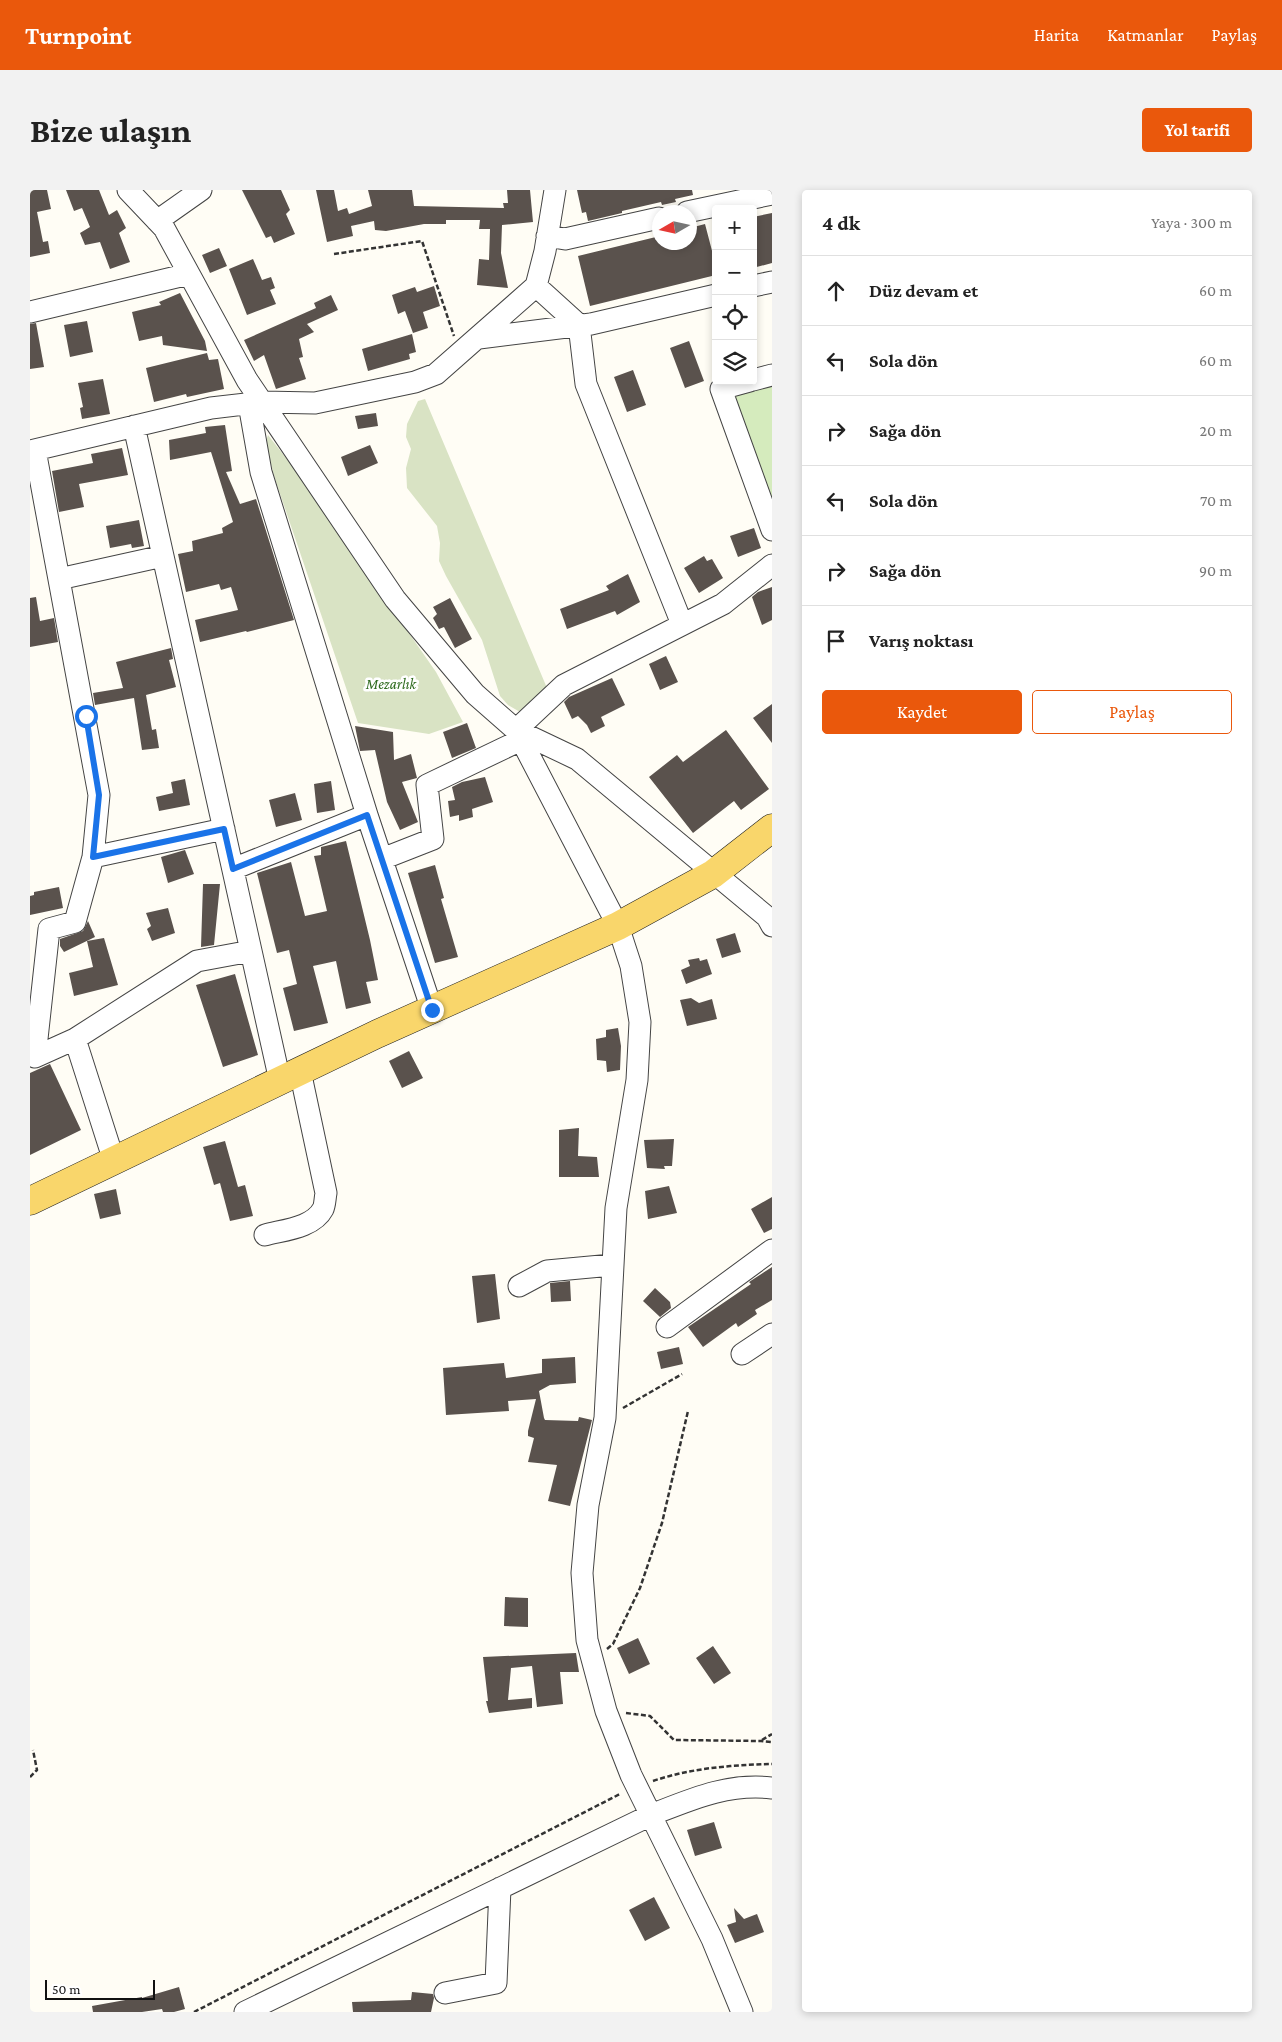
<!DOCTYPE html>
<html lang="tr">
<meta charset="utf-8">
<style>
:root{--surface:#fff;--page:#f2f2f2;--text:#222;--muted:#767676;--line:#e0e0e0;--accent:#ea580c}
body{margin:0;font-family:"Crimson Pro",serif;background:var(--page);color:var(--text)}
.controls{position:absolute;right:15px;top:15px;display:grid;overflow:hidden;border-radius:5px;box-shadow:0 2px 8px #0003}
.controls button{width:45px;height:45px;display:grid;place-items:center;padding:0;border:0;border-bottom:1px solid var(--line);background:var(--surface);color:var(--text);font:25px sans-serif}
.compass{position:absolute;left:622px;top:15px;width:45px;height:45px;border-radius:50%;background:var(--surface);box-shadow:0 2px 8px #0003;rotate:261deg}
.scale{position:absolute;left:15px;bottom:12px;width:110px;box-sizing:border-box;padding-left:5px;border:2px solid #111;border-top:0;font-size:14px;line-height:18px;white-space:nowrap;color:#111;-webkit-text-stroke:4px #fff;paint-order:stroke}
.stop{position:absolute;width:15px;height:15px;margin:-11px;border:4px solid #1a73e8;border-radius:50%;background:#fff}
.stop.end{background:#1a73e8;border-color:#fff;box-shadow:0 1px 5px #0008}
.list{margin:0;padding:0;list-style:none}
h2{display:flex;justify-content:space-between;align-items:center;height:65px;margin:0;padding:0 20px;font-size:21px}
h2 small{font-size:16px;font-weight:400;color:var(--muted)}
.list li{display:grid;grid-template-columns:32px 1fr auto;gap:15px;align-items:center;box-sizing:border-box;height:70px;padding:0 20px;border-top:1px solid var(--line)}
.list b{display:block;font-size:19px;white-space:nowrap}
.list em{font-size:16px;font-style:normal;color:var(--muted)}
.actions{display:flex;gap:10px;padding:15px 20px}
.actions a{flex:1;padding:11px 0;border:1px solid var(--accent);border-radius:5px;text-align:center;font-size:18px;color:var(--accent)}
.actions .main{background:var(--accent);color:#fff}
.icon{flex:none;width:28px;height:28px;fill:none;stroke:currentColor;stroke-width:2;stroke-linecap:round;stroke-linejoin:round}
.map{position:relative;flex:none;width:742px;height:1822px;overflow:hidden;border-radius:5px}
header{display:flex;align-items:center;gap:30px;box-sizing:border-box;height:70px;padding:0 25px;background:var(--accent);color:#fff}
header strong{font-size:24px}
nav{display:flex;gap:28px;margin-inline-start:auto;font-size:18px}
.intro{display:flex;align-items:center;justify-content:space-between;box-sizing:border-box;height:120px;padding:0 30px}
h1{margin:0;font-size:35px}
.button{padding:12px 22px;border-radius:5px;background:var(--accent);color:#fff;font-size:18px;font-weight:700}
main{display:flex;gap:30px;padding:0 30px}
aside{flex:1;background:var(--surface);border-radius:5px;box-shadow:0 2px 8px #0003}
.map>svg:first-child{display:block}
.green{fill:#d5ebbd}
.cemetery{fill:#d9e3c4}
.building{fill:#5a524d}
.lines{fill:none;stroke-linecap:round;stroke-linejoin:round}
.minor-casing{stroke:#444;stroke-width:23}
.major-casing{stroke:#222;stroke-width:29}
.path{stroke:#333;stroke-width:2.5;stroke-dasharray:5 2.5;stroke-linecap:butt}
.minor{stroke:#fff;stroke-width:21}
.major{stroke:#f9d66b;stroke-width:28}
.route{stroke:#1a73e8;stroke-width:6}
.labels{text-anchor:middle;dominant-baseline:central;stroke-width:5;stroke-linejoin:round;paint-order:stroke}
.park-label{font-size:15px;font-style:italic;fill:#2f6b1f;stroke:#fff}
</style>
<header>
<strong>Turnpoint</strong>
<nav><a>Harita</a><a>Katmanlar</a><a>Paylaş</a></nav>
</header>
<div class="intro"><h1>Bize ulaşın</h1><a class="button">Yol tarifi</a></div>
<main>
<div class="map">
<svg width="742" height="1822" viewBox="0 0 742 1822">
<rect width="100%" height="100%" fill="#fffdf5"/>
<!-- green -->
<path class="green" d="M742,194V325L701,204Z"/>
<!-- cemetery -->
<path class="cemetery" d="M395,209L517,498L490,522L478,515L470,506L452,450L416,386L409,371L410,353L407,336L377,298L376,278L381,259L376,247L377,234L388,211Z
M238,245L267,282L406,482L433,532L399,544L328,533L246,292L235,254Z"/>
<!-- building -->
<path class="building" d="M0,0H17L21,19L7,22L13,52L18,51L20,63L0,67Z
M36,0H69L79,25L87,20L96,38L89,43L100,72L80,79L70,52L55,55L50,43L60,37L52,18L44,21Z
M212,0H251L260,20L256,24L265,44L244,53L241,46L236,48Z
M286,0H304L308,21L317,18L319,24L342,16L338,0H382L384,16L474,18L473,13H478L477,0H500L503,32L472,35L471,63L478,98L447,95L449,69L459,70L460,39H449L450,30H416V34H394L356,41L345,40L344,31L321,36L323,46L297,52Z
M547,0H662L663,5L645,9L646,12L632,15L631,12L592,21V23L558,31L556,22L552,23Z
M742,23V73L723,78V27Z
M675,34L686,76V85L560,116L548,66L630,46V52H660V38Z
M189,58L197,76L180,83L172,65Z
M223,69L232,90L241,87L245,98L240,100L246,114L217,125L199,79Z
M404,96L410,116L393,122L398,138L383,143L375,121L368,124L362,105L385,97L387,102Z
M150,103L175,151L177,161L133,155L132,146L109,151L102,122L131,115L129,112Z
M301,105L308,120L277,134L284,142L269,149L273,167L269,168L276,189L246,199L234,165L224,171L214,150L286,118L284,113Z
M57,131L63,162L40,167L34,135Z
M6,133L14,177L0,179V134Z
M382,144L386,162L379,164L380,169L338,181L332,159Z
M659,151L674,191L655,198L640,158Z
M177,163L179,170L188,169L194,199L157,207L156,204L124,212L116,178Z
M603,180L616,215L597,222L584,187Z
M73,189L80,224L52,229L50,218L53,217L48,193Z
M346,223L348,236L328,239L325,226Z
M195,235L202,281L196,282L210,314L226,309L264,430L217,442L216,441L170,452L165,430L208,420L201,397L191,400L189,394L156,402L148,364L163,361L162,351L193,343L192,338L203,332L181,262L140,270L139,250L176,243L175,237Z
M340,255L348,273L318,286L311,267Z
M92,258L98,285L49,294L54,317L29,322L22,281L63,273L61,264Z
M109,330L114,356L102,358L101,354L80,358L76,336Z
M724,338L731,358L708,367L700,346Z
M674,366L677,371L682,369L693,388L669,403L654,378Z
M598,384L610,412L587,425L585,421L537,439L530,419L579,400L576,396Z
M742,397V430L732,435L722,407L728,402Z
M6,407L10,431L24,428L28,452L0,457V408Z
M420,408L442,449L425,458L414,437L409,439L403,428L407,424L403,417Z
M141,458L143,469L139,470L146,497L116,505L122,540L126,539L129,558L112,560L104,508L65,515L63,503L93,498L86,472Z
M636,466L648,492L630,500L619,474Z
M582,488L595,515L571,527L575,536L561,543L557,535L548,526L542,529L534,512L539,507Z
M742,514V553L723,528Z
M437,533L446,558L422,568L413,542Z
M325,536L363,542L364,570L381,564L387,588L372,592L388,632L370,640L357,612L345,560L330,561Z
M696,540L739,599L711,620L704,611L663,643L619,587L647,565L653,572Z
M455,587L463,612L442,619L443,627L429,631V625L420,627L418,611L425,610L422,597L432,592Z
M155,589L160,615L129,621L126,607L143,603L141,592Z
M301,591L305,620L287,623L284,594Z
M265,603L272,630L246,637L239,610Z
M316,651L340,750L348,790L336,792L341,813L316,819L306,771L283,776L298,833L264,841L253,798L267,794L259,760L247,763L227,683L261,672L275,726L297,721L284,666L291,665V657Z
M155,660L164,684L138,693L131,667Z
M405,675L414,708L411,709L428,767L405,773L378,683Z
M173,694H190L184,755L171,757Z
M29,697L33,718L0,725V706L4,705V702Z
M138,718L145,743L122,751L117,739L121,736L116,723Z
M58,731L65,747L34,762L30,756V749L53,741Z
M705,743L711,762L692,768L686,749Z
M74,748L88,795L44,806L39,783L63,777L57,751Z
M669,768L670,771L677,769L682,784L656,794L651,780L660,776L658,770Z
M205,784L228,865L193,877L166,795Z
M661,808L669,813L682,809L687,829L657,836L650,810Z
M588,838L591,856L590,880L577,882L576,871L567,870L566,849L576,847V840Z
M379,861L393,888L372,898L359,871Z
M20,874L51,940L0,965V883Z
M549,938L548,966L567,967L569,987H529V940Z
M644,949L642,976H634L635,979L617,978L614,950Z
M195,951L208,997L215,995L223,1026L200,1031L190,993L184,995L173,957Z
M639,996L647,1023L618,1029L615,1001Z
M86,999L91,1024L70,1029L64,1004Z
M742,1007V1039L734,1043L721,1019Z
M742,1077V1110L725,1120L727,1124L708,1137L706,1133L673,1157L658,1137L721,1094L719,1092Z
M465,1084L470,1129L447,1133L442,1086Z
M540,1091L541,1111L521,1112L520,1093Z
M625,1098L640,1112L641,1118L630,1127L613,1111Z
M649,1157L653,1174L631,1179L627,1162Z
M545,1167L546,1193L520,1195L509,1201L514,1228L515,1230L548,1231L549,1227L562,1230L540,1316L518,1311L527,1275L498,1272L504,1248L498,1246V1241L506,1209L478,1211L479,1221L416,1225L413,1178L474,1173L476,1188L512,1183V1169Z
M475,1407L498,1408V1437L474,1436Z
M608,1448L620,1474L599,1484L587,1458Z
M683,1456L701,1483L684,1494L666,1468Z
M546,1463L549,1482H530L533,1514L507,1517L502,1476L481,1478L478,1510L502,1508V1518L459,1523L456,1511H458L453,1467Z
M684,1632L692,1658L665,1666L657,1640Z
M624,1707L640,1738L615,1751L599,1720Z
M704,1718L714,1729L727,1724L734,1742L705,1753L697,1735L706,1732Z
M149,1797L155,1819L144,1822H133L132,1819L112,1822H63L62,1816L112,1807V1808Z
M382,1802L403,1804L404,1808L401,1822H323L322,1812L381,1810Z"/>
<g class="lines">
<!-- minor casing -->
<g class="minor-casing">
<path id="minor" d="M98,0L134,38L217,190L365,409L445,504L486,540L547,569L737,727L742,736
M657,22L742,4
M127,31L171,0
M517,46L535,49L629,28
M506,96L549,135L556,194L652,434
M723,96L742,92
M0,122L159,84
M449,148L561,134L686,105
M723,190L742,185
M720,191L691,199L742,340
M219,214L231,282L337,625L402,820
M104,236L250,891
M5,260L69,605L63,667
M0,261L181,218L232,212L285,213L385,192L406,184L506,96L515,61L525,0
M29,389L133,366
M194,639L63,667L45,732L19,739L5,867L45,849L167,771L221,761
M352,669L403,649L397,595L491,550
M203,679L337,625
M45,849L84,971
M235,1045C253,1040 283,1038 293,1019C295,1015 295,1008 296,1003L270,881
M489,1096L517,1081L582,1075
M637,1137L742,1060
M712,1164L742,1144
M415,1803L466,1793L470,1698
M215,1822L621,1625C662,1609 697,1593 742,1598
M712,1822L682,1749L601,1585L576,1521L557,1450L552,1383L558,1315L575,1228L586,1018L607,890L610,832L601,776L588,736L486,540L534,495L693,414L742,375"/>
</g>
<!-- major casing -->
<g class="major-casing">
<path id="major" d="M0,1011L347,844L588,736L683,684L742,638"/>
</g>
<!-- path -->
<path class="path" d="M304,64L392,51L424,146
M593,1218L652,1184
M577,1459L583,1454L610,1398L632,1333L658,1221
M596,1523L620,1526L644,1550L731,1551L742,1552
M732,1550L742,1544
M0,1587L7,1580L3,1560
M623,1591C661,1578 702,1575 742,1574
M164,1822L590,1604"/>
<!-- minor -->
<use href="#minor" class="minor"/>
<!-- major -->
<use href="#major" class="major"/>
</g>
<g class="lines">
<!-- route -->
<path class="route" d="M56,526L69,605L63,667L194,639L203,679L337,625L402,820"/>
</g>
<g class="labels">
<!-- park labels -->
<g class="park-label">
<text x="361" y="494">Mezarlık</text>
</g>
</g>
</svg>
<div class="controls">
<button>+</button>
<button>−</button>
<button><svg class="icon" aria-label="locate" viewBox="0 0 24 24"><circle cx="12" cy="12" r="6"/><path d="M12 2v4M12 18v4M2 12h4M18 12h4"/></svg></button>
<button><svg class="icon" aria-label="layers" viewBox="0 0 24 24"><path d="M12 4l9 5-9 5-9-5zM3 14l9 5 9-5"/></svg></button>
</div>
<svg class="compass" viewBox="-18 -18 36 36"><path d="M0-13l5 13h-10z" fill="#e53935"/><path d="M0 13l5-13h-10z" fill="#767676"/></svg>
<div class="scale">50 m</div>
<div class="stop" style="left:56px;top:526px"></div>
<div class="stop end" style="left:402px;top:820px"></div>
</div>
<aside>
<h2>4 dk<small>Yaya · 300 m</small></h2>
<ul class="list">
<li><svg class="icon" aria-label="ahead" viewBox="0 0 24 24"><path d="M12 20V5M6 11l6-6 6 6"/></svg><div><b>Düz devam et</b></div><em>60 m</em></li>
<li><svg class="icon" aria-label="left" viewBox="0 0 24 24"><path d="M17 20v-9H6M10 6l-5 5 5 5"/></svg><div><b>Sola dön</b></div><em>60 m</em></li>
<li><svg class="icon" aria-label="right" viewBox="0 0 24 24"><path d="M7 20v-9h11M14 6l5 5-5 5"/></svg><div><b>Sağa dön</b></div><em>20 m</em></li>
<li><svg class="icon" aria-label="left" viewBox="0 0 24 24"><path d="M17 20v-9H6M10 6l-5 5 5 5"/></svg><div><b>Sola dön</b></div><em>70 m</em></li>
<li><svg class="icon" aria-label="right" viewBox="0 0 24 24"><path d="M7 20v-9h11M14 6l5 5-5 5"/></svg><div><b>Sağa dön</b></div><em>90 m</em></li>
<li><svg class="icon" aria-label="arrive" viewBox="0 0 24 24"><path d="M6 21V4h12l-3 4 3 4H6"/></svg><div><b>Varış noktası</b></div></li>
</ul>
<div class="actions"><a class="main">Kaydet</a><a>Paylaş</a></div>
</aside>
</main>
